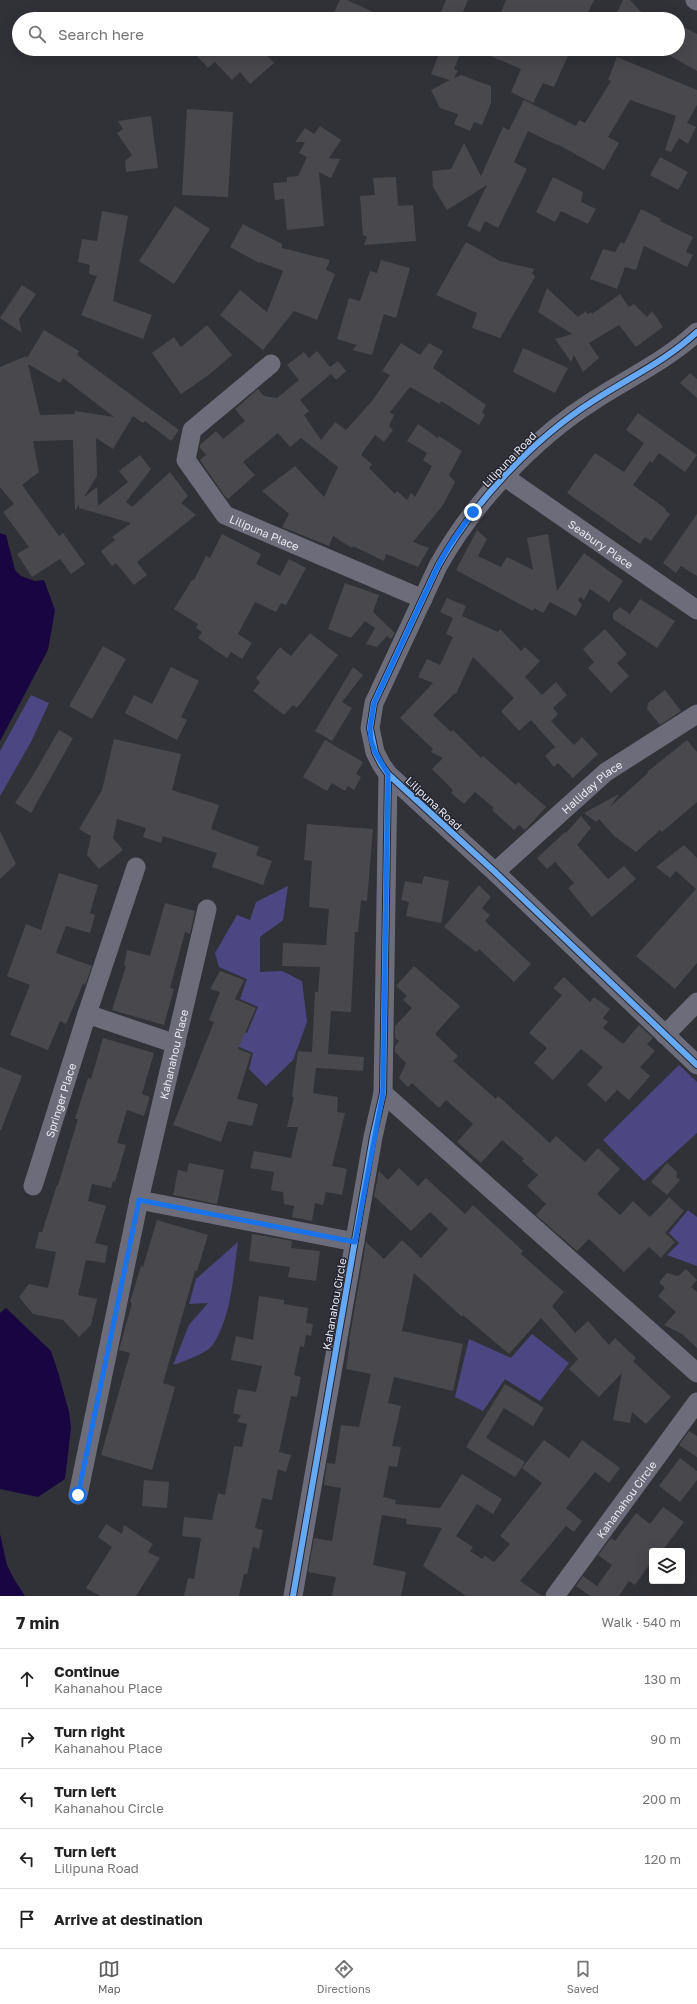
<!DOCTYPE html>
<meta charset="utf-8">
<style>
:root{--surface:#fff;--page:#f2f2f2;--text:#222;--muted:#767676;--line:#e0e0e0;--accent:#5f5f62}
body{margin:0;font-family:"Golos Text",sans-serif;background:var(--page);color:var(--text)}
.controls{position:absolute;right:12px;bottom:12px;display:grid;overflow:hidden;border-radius:4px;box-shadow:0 4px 16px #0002}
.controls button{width:36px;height:36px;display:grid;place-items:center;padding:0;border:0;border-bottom:1px solid var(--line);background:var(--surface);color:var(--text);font:20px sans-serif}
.stop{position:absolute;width:12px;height:12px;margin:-9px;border:3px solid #1a73e8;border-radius:50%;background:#fff}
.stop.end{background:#1a73e8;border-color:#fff;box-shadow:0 1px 4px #0008}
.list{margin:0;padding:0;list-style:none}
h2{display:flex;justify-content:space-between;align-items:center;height:52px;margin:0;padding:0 16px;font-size:17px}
h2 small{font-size:13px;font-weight:400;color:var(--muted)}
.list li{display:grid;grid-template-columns:26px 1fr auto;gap:12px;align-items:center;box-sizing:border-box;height:60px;padding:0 16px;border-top:1px solid var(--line)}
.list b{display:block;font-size:15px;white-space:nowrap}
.list p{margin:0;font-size:13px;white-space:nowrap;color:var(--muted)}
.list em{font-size:13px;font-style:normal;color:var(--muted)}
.icon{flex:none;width:22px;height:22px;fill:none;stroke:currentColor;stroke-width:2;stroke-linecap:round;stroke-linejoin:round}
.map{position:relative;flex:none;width:697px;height:1596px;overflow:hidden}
.search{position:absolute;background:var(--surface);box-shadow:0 4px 16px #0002;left:12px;right:12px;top:12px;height:44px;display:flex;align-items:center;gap:10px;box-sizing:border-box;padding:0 14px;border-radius:22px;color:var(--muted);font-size:15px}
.sheet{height:352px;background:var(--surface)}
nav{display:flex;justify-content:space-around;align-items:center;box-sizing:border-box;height:56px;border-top:1px solid var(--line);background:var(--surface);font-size:11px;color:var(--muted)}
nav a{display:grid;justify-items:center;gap:2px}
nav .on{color:var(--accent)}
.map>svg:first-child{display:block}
.forest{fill:#4c4783}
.water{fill:#180642}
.building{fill:#48484d;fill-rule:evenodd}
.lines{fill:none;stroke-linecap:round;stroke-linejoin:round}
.minor{stroke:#6d6c7b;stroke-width:19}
.cycleway-casing{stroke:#252531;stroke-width:8}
.cycleway{stroke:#66a8f1;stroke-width:6}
.route{stroke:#1a73e8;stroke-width:5}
.labels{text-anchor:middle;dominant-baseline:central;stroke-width:3;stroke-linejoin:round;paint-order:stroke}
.street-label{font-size:11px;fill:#e9e9f2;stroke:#252531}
</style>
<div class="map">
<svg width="697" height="1596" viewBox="0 0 697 1596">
<rect width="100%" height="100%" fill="#313138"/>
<!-- forest -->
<path class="forest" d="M31,695L49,703L31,742L0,796V751Z
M288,886L283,920L260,937V972L282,971L302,981L307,1022L293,1060L266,1086L249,1069L253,1053L213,1035L221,1025L247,1033L258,1007L240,999L247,979L219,967L215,953L237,915L250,920L256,902Z
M679,1065L697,1082V1133L644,1181L603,1140Z
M688,1210L697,1217V1266L667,1255L679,1243L669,1233Z
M238,1242C233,1275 232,1317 212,1346C206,1353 183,1362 173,1365L189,1325L208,1303L189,1304L196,1279Z
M532,1334L569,1363L540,1401L505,1379L483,1411L455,1397L469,1339L511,1358Z"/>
<!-- water -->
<path class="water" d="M0,533L6,535L15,570L21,576L35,581L44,580L55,610L48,650L0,741Z
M6,1308L51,1351L58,1372L69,1412L71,1428L65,1479L38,1497L0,1489V1313Z
M0,1534L7,1565L14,1579L25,1596H0Z"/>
<!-- building -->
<path class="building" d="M340,0H347L388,19H331Z
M446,0H468L460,19H438Z
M506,0H594L585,19H498Z
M623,0H630L648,19H614Z
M678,24L697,34V71L658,49H678Z
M190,49H261L274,63L250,84L240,72L232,80L215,62L208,68Z
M441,49H462L454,69L458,71L454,78L461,75L491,86V103L482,125L474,122L470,131L454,124L458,114L440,108L431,90L450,80L431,74Z
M474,49H571L554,87L543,83L533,103L511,92L521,69Z
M617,57L697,90V105L687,123L696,127L688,144L679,138L671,152L665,150L676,116L630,100L608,137L619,143L604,170L557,144V145L528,131L514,162L527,169L498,228L485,221L480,232L467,226L487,185L447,210L433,187L432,171L451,169L464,143L481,176L503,127L509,130L524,100L576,126L579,120L585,123L611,81L608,80Z
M187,109L233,112L228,197L182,195Z
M151,116L158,168L126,172L125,161L132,155L117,133L123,129L118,121Z
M320,126L341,140L329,158L340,159L331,178L319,172L324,226L287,230L284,199L275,200L273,183L287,182V177L298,176L307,157L299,153L305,142H295L305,128L314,134Z
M660,157L688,172L678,190L650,175Z
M396,177L398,206L413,205L416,241L364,245L367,237L363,235L360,196L375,195L373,178Z
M553,177L583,192L581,202L596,209L588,224L561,211L555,222L536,212Z
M175,206L210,229L174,284L139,261Z
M641,209L661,219L660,221L693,237L686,252L693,255L687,267L644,246L636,270L625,267L617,289L590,279L603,249L615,252L621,242L624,244Z
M102,211L128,216L113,301L152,315L143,339L81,315L97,276L89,274L90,265L78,262L82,239L97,241Z
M243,224L282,244V248L330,260L326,270L335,274L317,320L294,311L263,350L220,315L240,290L267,312L283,271L260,262L259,263L230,247Z
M466,242L500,261L534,269L532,273L535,277L500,338L472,328L477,313L436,295Z
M381,260L410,268L396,318L384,314L372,355L352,350L357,345L337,339L349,298L360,301L370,271L377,273Z
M22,285L36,294L19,319L22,333L0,318Z
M547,288L578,317L586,311L588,314L591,312L592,314L620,294L629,307L634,304L647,317L652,311L663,327L636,347L619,325L589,343L599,358L583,372L574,355L571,362L555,339L572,334L538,312Z
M207,325L232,355L210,374L181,394L152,353L174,337L181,347Z
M44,330L79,351L77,355L179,430L171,441L145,421L143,423L133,416L113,449L96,438L97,476L84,497L97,487L98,506L128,482L119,471L140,455L151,469L126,502L132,507L170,472L188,496L181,503L196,515L137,562L147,575L134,585L116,563L112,566L101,551L115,540L112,537L131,523L79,508V504L75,511L73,440L33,441L39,472L22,485L59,536L63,533L85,564L71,574L60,559L32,577L17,554L29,547L3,512L14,504L0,487V367L26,356L27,358ZM28,364L60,383L63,378L114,417L75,411V414L40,415Z
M401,343L420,355L429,343L443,351L433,368L486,405L482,412L485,415L479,425L441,401L440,404L410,387L390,412L394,415L389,426L393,430L384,442L375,435L361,455L372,464L369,468L395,494L397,491L407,500L411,493L415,497L432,466L423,460L427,453L407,441L418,424L438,438L439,436L462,451L449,475L455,482L443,505L413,542L429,548L418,567L386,554L384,561L353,546L352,548L333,536L329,546L282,527L289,514L262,491L295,466L324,497L338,467L301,438L290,447L278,433L243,462L255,475L228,499L224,495L200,460L206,455L200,448V445L216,431L223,439L245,421L235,409L249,397L258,389L264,396L277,398L299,380L287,365L304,352L309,358L317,351L330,367L338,361L346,371L336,380L331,374L300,400L309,411L304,415L321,440L335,422L346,430L372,401L390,375L382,371Z
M523,348L568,368L555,393L513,372Z
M690,373L697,379V398L680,383Z
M638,413L697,455L685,472L659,453L652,463L650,461L633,485L666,509L665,510L670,514L651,541L645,537L640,544L567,493L595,453L624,472L644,443L626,430Z
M697,514V576L681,566L676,573L663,563Z
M477,530L487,539L478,556L501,567L507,557L533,570L527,538L548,534L557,591L584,553L623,581L609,602L590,589L584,600L580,597L578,600L582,605L576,616L550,602L543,613L534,608L533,611L456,570Z
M222,534L261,554L256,564L280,576L289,559L306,568L286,605L281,603L276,612L255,602L238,634L252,643L242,659L231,652L227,658L198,638L202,632L196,628L198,624L174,609L192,580H194L206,556L210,558Z
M345,583L379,595L373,612L395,633L391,639L387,636L377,647L366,644L375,628L365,621L351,638L328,629Z
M447,598L466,606L462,616L498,632L500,629L521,651L525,647L540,661L525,677L542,695L556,682L567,695L553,708L558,714L551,721L574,745L582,737L598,754L573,778L558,763L554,767L545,756L555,747L531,720L519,731L501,711L514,698L473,657L456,694L455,693L433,715L451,732L453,730L481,758L483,756L516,785L518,782L546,807L525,830L519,825L514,830L492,810L494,808L475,792L464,804L451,793L453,790L432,769L443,758L431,752L433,749L400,718L433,683L418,677L427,659L440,665L453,637L446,634L453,618L440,612Z
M640,599L675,621L657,648L613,619V613L620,607L630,614Z
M605,629L627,654L617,663L629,676L611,693L588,668L594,662L583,649Z
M310,633L338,655L297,708L293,705L284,715L253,691L260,682L256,678L280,647L291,656Z
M103,646L126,659L92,719L69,706Z
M171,667L199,681L181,717L187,720L177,740L125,713L134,695L152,704Z
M353,667L363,675L342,702L352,708L332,741L315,731Z
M665,690L681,711L660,725L647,709L648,703Z
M59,730L73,738L31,813L15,803L32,777Z
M114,739L181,754L172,790L219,805L211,829L259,847L256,855L272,861L263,885L212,867L217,853L163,836L161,843L143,837L146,828L117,819L113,838L123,850L99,869L87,855L91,836L79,829L102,790Z
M325,740L363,762L356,774L361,777L354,790L348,786L345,791L332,783L327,791L303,777Z
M687,740L697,752V802L662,832L660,830L636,852L614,836L599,819L596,822L584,813L619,794L610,807L648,773L647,772Z
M581,816L591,828L577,845L608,879L624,866L636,879L592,917L568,888L574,883L555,862L547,869L537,858L565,832L566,833Z
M307,824L373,829L367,901L361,900L358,932H355L351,1012L331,1011L328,1054L364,1057L363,1071L316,1068L313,1093L338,1097L337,1112L345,1113L332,1166L347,1169L342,1195L326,1192L323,1205L315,1203L312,1221L292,1217L294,1206L284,1204L283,1192L271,1190L274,1172L250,1168L254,1151L291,1158L298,1127H287L294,1097H292L298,1051L312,1052L315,992H318L320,967L282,966L283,943L326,945L329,909L309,907L312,861L304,860Z
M0,831L16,864L0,879Z
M684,845L697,858V963L675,989L636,956L696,889L676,871L670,878L656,867Z
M59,873L98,885L90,913L95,915L90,933L66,926L56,953L92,966L85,985L83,984L66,1024L60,1021L48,1050L10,1035L30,985L7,976L26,924L41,930Z
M424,876L449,881L441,923L406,916L409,902L401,900L405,881L422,884Z
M479,885L491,897L482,908L490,915L485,921L531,964L514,982L479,949L476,952L444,927Z
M165,903L195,911L190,934L185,932L170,988L174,989L164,1025L112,1010L126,966L124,965L127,950L150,956Z
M414,966L460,1006L435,1034L458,1056L453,1061L496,1099L498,1096L550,1143L556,1136L585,1162L598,1148L620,1169L597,1194L620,1215L633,1201L650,1217L669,1197L684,1211L665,1233L675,1242L661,1258L649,1247L624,1272L589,1239L577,1251L536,1215L546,1204L527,1186L538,1175L522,1161L524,1159L502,1140L481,1163L457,1142L473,1124L446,1100L439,1108L412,1083L408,1087L399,1078L406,1063L395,1052V1046L399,1041L395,1038V1026L412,1008L403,1000L407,996L396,986Z
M220,971L244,980L235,999L256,1008L238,1049L251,1054L237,1099L258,1104L252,1126L228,1121L221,1142L173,1125L214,1022L209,1020L220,992L210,989Z
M564,977L590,1002L594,997L610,1009L603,1018L608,1022L603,1028L623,1044L639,1025L653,1038L647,1044L655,1051L640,1067L650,1076L629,1100L617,1090L606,1102L587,1085L603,1067L581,1049L553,1080L534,1063L547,1048L529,1033L562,995L553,988Z
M103,1038L154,1053L142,1094L150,1097L144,1116L127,1110L117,1143L126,1145L115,1182L113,1181L111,1188L92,1184L88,1201L106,1206L95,1243L108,1246L105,1263L86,1260L78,1295L97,1299L91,1325L79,1337L63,1320L33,1314L19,1297L29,1284L48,1288L56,1252L35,1248L39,1232H42L57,1185H58L78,1119H75L88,1078L91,1079Z
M0,1067L22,1076L1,1130H0Z
M189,1163L224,1170L217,1204L173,1195L178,1170L187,1172Z
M667,1163L677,1172L676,1177L680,1180L667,1195L651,1182Z
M399,1168L418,1186L426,1178L465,1214L473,1205L523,1251L521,1254L564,1292L552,1306L575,1333L588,1321L609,1345L615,1338L636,1358L633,1361L671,1397L646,1424L632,1412L630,1423L613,1420L622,1373L599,1397L569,1369L578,1359L541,1318L509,1354L463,1315L462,1317L414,1273L402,1331L463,1344L453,1391L394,1377L388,1403L401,1406L392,1446L401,1447L397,1467L389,1466L383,1497L396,1500L395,1504L440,1508L462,1474L502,1499L493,1514L477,1504L456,1536L473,1547L470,1551L482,1559L485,1556L494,1562L510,1544L500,1536L542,1483L522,1468L544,1440L569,1458L582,1440L620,1468L609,1483L595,1472L566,1508L582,1521L574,1532L566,1526L520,1581L542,1596H466L423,1566L442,1528L406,1524L407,1519L382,1515L373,1565L406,1572L401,1596H332L336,1577L308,1572L314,1538L332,1541L341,1488L324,1485L327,1463L335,1464L341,1425L359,1427L371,1374L346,1369L350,1341H349L366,1242L384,1259L402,1240L421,1258L448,1229L430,1212L411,1231L374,1196L379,1171L388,1180Z
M157,1220L208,1235L197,1271H195L163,1383L175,1387L152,1470L101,1455L130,1353L119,1350L132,1303L130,1302L141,1266L143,1267Z
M252,1234L292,1241L291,1248L320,1251L316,1281L288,1277L290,1267L249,1261Z
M686,1269L697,1280L691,1287L697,1292V1348L682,1334L664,1325L676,1312L658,1296L665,1288L659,1282L667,1273L678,1276Z
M259,1296L284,1300V1304L308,1308L306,1323L313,1324L311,1336L306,1335L304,1347L300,1346L294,1375L301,1377L297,1397L291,1396L279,1452L291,1455L286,1472L278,1469L272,1500L262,1498L255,1528L263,1530L259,1549L253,1547L247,1574H244L239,1596H184L188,1578L194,1579L201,1538L182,1536L184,1517L212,1520L218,1493L225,1495L234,1446L242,1447L247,1424L237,1422L241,1415L233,1413L238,1389L256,1392L262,1366L231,1360L236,1336L253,1340Z
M505,1384L544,1408L533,1426L504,1408L486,1438L525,1462L515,1477L466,1447Z
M689,1431L697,1436V1457L679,1445Z
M680,1458L697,1471V1480L680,1502L659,1486Z
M144,1480L169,1482L167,1508L142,1506Z
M663,1507L684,1522L662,1551H652V1561L635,1585L629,1581L619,1596H590L576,1586L583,1576L597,1586L612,1565L598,1555L611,1538L615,1541L636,1513L650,1524Z
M106,1524L122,1534L124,1525L153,1544L148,1552L160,1558L136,1596H100L86,1588L112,1547L98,1537Z"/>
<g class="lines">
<!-- minor -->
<g class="minor">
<path d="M695,0L697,1"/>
<path d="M697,332C666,361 628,378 593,401C533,439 473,503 438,566L374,703L370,728L375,752L381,764L388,774L495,872L697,1065"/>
<path id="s1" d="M271,364L192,430L186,460L225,515L423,599"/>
<path id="s2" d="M505,477L697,610"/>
<path id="s3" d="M495,872L606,772L697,714"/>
<path d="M87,1014L176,1044"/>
<path d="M665,1035L697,1002"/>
<path d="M383,1093L697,1373"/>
<path id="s4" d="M33,1186L87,1014L136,867"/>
<path d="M139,1200L355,1242"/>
<path id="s5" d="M78,1495L139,1200L207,909"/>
<path d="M293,1596L373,1137L383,1093L388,774"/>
<path id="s6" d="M555,1596L697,1402"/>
</g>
<!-- cycleway casing -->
<g class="cycleway-casing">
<path id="cycleway" d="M697,332C666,361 628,378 593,401C533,439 473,503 438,566L374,703L370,728L375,752L381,764L388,774L495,872L697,1065
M293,1596L373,1137L383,1093L388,774"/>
</g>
<!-- cycleway -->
<use href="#cycleway" class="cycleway"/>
</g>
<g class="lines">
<!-- route -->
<path class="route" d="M78,1495L139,1200L355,1242L383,1093L388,774L375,752L371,740L370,728L374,703L438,566L449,546L473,512"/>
</g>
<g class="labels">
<!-- street labels -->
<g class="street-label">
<text transform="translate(509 459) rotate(-46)">Lilipuna Road</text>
<text stroke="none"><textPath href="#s1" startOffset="244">Lilipuna Place</textPath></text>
<text stroke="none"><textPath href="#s2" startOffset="117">Seabury Place</textPath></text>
<text stroke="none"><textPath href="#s3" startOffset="129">Halliday Place</textPath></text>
<text transform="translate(434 803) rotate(43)">Lilipuna Road</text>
<text stroke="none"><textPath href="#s5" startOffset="451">Kahanahou Place</textPath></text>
<text stroke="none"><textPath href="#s4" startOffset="90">Springer Place</textPath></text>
<text transform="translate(334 1304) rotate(-80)">Kahanahou Circle</text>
<text stroke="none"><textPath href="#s6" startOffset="120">Kahanahou Circle</textPath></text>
</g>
</g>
</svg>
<div class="controls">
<button><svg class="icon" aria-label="layers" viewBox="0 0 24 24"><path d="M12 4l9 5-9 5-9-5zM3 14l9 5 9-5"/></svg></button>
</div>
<div class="stop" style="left:78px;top:1495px"></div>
<div class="stop end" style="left:473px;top:512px"></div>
<div class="search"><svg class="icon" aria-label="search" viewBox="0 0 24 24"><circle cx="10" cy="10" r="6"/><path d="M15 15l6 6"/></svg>Search here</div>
</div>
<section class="sheet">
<h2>7 min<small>Walk · 540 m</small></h2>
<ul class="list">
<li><svg class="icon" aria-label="ahead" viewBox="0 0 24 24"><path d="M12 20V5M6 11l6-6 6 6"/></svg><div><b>Continue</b><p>Kahanahou Place</p></div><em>130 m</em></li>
<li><svg class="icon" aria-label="right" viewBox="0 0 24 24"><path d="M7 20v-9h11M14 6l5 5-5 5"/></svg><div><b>Turn right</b><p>Kahanahou Place</p></div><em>90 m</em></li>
<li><svg class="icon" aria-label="left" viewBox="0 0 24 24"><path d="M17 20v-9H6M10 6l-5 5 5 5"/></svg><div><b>Turn left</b><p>Kahanahou Circle</p></div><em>200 m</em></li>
<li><svg class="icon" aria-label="left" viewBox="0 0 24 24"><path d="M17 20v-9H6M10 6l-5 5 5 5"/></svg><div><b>Turn left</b><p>Lilipuna Road</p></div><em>120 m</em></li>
<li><svg class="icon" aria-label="arrive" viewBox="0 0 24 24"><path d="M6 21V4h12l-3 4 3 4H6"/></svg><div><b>Arrive at destination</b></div></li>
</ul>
</section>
<nav>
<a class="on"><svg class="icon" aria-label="map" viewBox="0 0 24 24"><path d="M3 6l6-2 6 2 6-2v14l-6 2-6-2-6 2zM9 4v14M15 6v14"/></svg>Map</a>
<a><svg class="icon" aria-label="directions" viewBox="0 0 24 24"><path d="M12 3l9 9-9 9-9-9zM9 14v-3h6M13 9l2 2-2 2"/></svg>Directions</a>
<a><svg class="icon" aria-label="saved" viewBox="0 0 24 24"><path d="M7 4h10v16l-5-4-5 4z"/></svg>Saved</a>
</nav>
